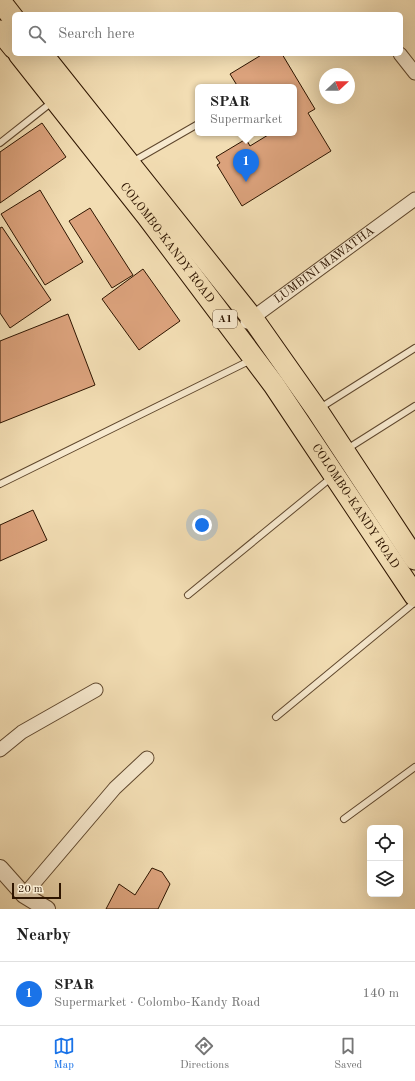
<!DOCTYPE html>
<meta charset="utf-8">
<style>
:root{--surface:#fff;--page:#f2f2f2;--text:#222;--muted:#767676;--line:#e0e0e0;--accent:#1a73e8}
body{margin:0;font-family:"Old Standard TT",serif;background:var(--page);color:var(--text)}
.controls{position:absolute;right:12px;bottom:12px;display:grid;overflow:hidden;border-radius:6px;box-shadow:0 4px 16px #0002}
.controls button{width:36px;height:36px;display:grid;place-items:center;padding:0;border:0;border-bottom:1px solid var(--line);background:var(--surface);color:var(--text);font:20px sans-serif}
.compass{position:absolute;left:319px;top:68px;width:36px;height:36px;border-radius:50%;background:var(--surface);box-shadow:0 4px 16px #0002;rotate:68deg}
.scale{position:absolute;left:12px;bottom:10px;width:49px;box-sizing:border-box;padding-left:4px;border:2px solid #2e1500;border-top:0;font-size:11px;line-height:14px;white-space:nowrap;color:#2e1500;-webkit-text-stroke:3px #f7e9ce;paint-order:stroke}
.you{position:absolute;left:202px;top:525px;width:14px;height:14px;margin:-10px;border:3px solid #fff;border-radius:50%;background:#1a73e8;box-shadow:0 0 0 6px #1a73e833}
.badge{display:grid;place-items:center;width:26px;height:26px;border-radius:50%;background:var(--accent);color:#fff;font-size:13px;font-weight:700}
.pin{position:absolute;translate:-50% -33px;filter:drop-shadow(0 1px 2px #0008)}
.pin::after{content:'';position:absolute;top:21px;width:14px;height:12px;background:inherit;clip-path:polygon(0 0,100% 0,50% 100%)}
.popup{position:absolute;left:195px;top:84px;width:102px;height:52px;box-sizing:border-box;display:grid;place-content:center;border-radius:6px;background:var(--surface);filter:drop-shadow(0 1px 3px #0005);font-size:13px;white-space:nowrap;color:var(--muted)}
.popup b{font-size:15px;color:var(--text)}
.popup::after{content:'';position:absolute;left:50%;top:100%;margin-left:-8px;border:8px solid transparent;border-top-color:var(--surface)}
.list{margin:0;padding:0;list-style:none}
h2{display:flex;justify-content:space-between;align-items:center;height:52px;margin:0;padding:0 16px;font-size:17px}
h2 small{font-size:13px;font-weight:400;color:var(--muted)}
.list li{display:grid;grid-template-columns:26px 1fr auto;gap:12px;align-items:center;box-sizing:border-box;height:64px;padding:0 16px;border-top:1px solid var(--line)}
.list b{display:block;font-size:15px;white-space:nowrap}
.list p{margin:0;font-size:13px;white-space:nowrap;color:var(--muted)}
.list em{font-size:13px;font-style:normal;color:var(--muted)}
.icon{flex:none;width:22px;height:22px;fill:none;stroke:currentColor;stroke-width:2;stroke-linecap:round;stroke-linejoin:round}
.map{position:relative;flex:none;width:415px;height:909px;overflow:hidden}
.search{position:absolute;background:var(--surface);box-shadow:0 4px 16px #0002;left:12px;right:12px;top:12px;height:44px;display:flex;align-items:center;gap:10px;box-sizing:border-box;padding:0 14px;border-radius:6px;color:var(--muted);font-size:15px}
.sheet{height:116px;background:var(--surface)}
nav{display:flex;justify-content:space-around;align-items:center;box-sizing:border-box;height:56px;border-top:1px solid var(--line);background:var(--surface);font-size:11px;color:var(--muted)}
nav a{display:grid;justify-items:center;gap:2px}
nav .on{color:var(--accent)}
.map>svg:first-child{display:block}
.building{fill:#dba27c;stroke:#2e1500}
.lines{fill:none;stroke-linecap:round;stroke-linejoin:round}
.service-casing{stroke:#5f472d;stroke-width:8}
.minor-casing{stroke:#5f472d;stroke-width:15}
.tertiary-casing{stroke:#5f472d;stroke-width:18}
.trunk-casing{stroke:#2e1500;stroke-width:23}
.service{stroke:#f7e9ce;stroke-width:6}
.minor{stroke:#f7e9ce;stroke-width:13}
.tertiary{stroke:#f7e9ce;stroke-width:16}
.trunk{stroke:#f2ddb3;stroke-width:21}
.labels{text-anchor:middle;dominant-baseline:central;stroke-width:3;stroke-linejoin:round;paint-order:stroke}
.shield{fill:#f7e9ce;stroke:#6a553e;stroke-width:1}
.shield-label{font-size:11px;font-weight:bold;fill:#2e1500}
.street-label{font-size:12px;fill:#2e1500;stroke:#f7e9ce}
</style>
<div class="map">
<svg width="415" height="909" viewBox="0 0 415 909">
<rect width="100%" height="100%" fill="#f2ddb3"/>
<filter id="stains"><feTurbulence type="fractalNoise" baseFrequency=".005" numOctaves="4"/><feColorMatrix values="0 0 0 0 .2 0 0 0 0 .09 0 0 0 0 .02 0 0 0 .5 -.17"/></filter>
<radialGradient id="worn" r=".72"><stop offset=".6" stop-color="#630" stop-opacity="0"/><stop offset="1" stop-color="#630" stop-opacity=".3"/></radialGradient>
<!-- building -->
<path class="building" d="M263,54H282L315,109L308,113L331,151L242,206L217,165L220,163L216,157L246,139L250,146L268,135L266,133H294V87H238L230,74Z
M42,123L66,157L0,203V152Z
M40,190L83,262L45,285L1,214Z
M90,208L133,275L112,288L69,221Z
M2,227L51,300L10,328L0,313V228Z
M143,269L180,321L139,350L102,299Z
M68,314L95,385L0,423V341Z
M33,510L47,540L0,561V525Z
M152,868L162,872L170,884L158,909H106L119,884L135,895Z"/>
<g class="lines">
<!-- service casing -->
<g class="service-casing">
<path id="service" d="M0,143L52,102
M132,162L198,124
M320,408L415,348
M347,449L415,406
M0,484L251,360
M188,595L332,477
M276,717L415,602
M344,819L415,767"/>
</g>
<!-- minor casing -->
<g class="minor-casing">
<g id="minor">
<path d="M400,54L415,73"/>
<path id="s1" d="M247,322L415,199"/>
<path d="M0,750L22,732L96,690"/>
<path d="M24,895L115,788L147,758"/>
</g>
</g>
<!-- tertiary casing -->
<g class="tertiary-casing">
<path id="tertiary" d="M0,868L24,895L47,909"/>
</g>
<!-- trunk casing -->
<g class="trunk-casing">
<g id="trunk">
<path d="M0,1L14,19"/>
<path d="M0,31L14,48"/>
<path id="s2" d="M19,54L147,216L274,385L415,596"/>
<path d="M42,54L253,319L317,410L415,559"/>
</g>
</g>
<!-- service -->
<use href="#service" class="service"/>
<!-- minor -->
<use href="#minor" class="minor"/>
<!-- tertiary -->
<use href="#tertiary" class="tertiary"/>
<!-- trunk -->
<use href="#trunk" class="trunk"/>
</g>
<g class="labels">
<!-- shield labels -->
<rect class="shield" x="213" y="310" width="24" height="18" rx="3"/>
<g class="shield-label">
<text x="225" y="319">A1</text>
</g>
<!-- street labels -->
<g class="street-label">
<text stroke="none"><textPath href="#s2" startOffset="240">COLOMBO-KANDY ROAD</textPath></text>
<text stroke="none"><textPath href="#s1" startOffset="96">LUMBINI MAWATHA</textPath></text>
<text stroke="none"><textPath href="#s2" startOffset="564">COLOMBO-KANDY ROAD</textPath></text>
</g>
</g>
<rect width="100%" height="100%" filter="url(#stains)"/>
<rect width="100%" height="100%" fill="url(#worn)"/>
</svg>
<div class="controls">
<button><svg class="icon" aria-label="locate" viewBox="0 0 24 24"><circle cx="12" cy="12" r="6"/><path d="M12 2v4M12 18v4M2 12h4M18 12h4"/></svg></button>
<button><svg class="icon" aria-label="layers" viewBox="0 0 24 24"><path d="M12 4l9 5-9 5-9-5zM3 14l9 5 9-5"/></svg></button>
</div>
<svg class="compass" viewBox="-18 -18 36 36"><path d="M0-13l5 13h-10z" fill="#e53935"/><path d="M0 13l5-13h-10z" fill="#767676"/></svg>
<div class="scale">20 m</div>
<div class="you"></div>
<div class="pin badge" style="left:246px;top:182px">1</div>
<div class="popup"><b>SPAR</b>Supermarket</div>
<div class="search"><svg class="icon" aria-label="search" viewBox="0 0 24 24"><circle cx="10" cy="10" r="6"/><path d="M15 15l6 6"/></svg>Search here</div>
</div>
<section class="sheet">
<h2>Nearby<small></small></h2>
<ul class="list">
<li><span class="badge">1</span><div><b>SPAR</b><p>Supermarket · Colombo-Kandy Road</p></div><em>140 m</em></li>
</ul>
</section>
<nav>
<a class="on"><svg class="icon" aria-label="map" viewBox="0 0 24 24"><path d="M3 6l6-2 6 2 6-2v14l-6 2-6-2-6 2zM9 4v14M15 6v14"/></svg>Map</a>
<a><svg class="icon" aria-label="directions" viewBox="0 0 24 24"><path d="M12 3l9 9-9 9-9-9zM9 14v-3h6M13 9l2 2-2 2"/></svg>Directions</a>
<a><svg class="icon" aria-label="saved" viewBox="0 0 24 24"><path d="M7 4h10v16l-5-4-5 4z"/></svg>Saved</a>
</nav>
